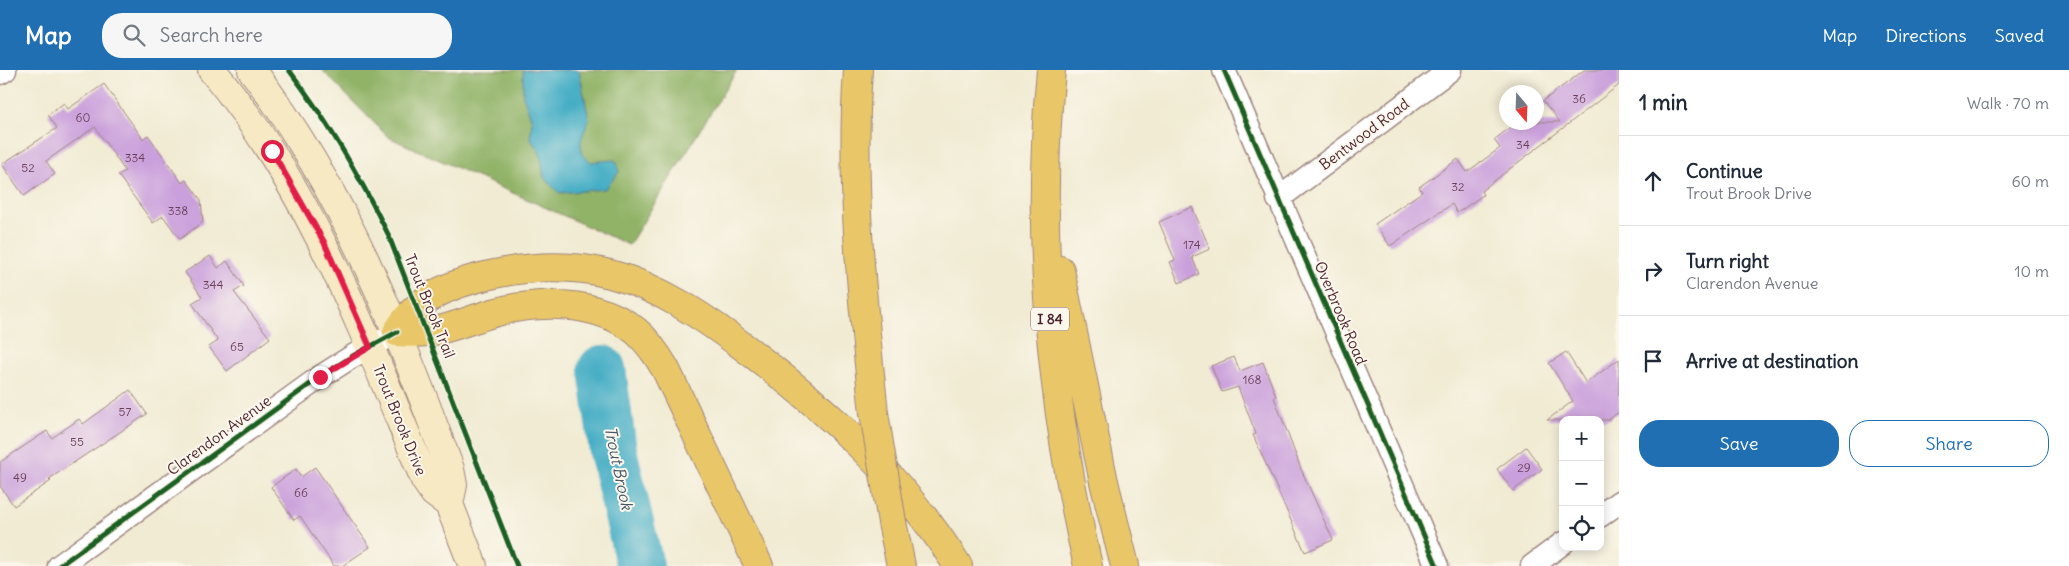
<!DOCTYPE html>
<meta charset="utf-8">
<style>
:root{--surface:#fff;--page:#f6f6f7;--text:#1f2937;--muted:#747a83;--line:#e0e1e3;--accent:#1f6fb2}
body{margin:0;font-family:Delius,sans-serif;background:var(--page);color:var(--text)}
.controls{position:absolute;right:15px;bottom:15px;display:grid;overflow:hidden;border-radius:10px;box-shadow:0 2px 12px #0003}
.controls button{width:45px;height:45px;display:grid;place-items:center;padding:0;border:0;border-bottom:1px solid var(--line);background:var(--surface);color:var(--text);font:25px sans-serif}
.compass{position:absolute;left:1499px;top:15px;width:45px;height:45px;border-radius:50%;background:var(--surface);box-shadow:0 2px 12px #0003;rotate:161deg}
.stop{position:absolute;width:15px;height:15px;margin:-11px;border:4px solid #e11d48;border-radius:50%;background:#fff}
.stop.end{background:#e11d48;border-color:#fff;box-shadow:0 1px 5px #0008}
.list{margin:0;padding:0;list-style:none}
h2{display:flex;justify-content:space-between;align-items:center;height:65px;margin:0;padding:0 20px;font-size:21px}
h2 small{font-size:16px;font-weight:400;color:var(--muted)}
.list li{display:grid;grid-template-columns:32px 1fr auto;gap:15px;align-items:center;box-sizing:border-box;height:90px;padding:0 20px;border-top:1px solid var(--line)}
.list b{display:block;font-size:19px;white-space:nowrap}
.list p{margin:0;font-size:16px;white-space:nowrap;color:var(--muted)}
.list em{font-size:16px;font-style:normal;color:var(--muted)}
.actions{display:flex;gap:10px;padding:15px 20px}
.actions a{flex:1;padding:11px 0;border:1px solid var(--accent);border-radius:20px;text-align:center;font-size:18px;color:var(--accent)}
.actions .main{background:var(--accent);color:#fff}
.icon{flex:none;width:28px;height:28px;fill:none;stroke:currentColor;stroke-width:2;stroke-linecap:round;stroke-linejoin:round}
.map{position:relative;flex:none;width:1619px;height:496px;overflow:hidden}
header{display:flex;align-items:center;gap:30px;box-sizing:border-box;height:70px;padding:0 25px;background:var(--accent);color:#fff}
header strong{font-size:24px}
nav{display:flex;gap:28px;margin-inline-start:auto;font-size:18px}
.search{width:350px;height:45px;background:var(--page);display:flex;align-items:center;gap:12px;box-sizing:border-box;padding:0 18px;border-radius:20px;color:var(--muted);font-size:19px}
main{display:flex}
aside{flex:1;background:var(--surface)}
.map>svg:first-child{display:block}
.forest{fill:#91b368;stroke:#6e694a}
.water{fill:#45adc5;stroke:#486678}
.lines{fill:none;stroke-linecap:round;stroke-linejoin:round}
.river{stroke:#45adc5;stroke-width:48}
.building{fill:#caa0dc}
.street-casing{stroke:#9e857f;stroke-width:25}
.secondary-casing{stroke:#9e857f;stroke-width:30}
.highway-casing{stroke:#9e857f;stroke-width:30}
.street{stroke:#fff;stroke-width:22}
.secondary{stroke:#f6e9c3;stroke-width:28}
.highway{stroke:#e9c769;stroke-width:28}
.highway-bridge-casing{stroke:#9e857f;stroke-width:30;stroke-linecap:butt}
.highway-bridge{stroke:#e9c769;stroke-width:28}
.cycleway-casing{stroke:#fbf7ec;stroke-width:8}
.cycleway{stroke:#1b5e20;stroke-width:5}
.route{stroke:#e11d48;stroke-width:6}
.labels{text-anchor:middle;dominant-baseline:central;stroke-width:4;stroke-linejoin:round;paint-order:stroke}
.number-label{font-size:12px;fill:#6a3f57}
.shield{fill:#fbf7ec;stroke:#7f6065;stroke-width:1}
.shield-label{font-size:14px;font-weight:bold;fill:#4a1f2b}
.street-label{font-size:15px;fill:#4a1f2b;stroke:#fbf7ec}
.water-label{font-size:16px;font-style:italic;fill:#485869;stroke:#fbf7ec}
</style>
<header>
<strong>Map</strong>
<div class="search"><svg class="icon" aria-label="search" viewBox="0 0 24 24"><circle cx="10" cy="10" r="6"/><path d="M15 15l6 6"/></svg>Search here</div>
<nav><a>Map</a><a>Directions</a><a>Saved</a></nav>
</header>
<main>
<div class="map">
<svg width="1619" height="496" viewBox="0 0 1619 496">
<rect width="100%" height="100%" fill="#fbf7ec"/>
<filter id="ink" filterUnits="userSpaceOnUse"><feTurbulence type="fractalNoise" baseFrequency=".02" numOctaves="2"/><feDisplacementMap in="SourceGraphic" scale="10" xChannelSelector="R" yChannelSelector="G"/><feConvolveMatrix kernelMatrix="1 2 1 2 8 2 1 2 1" color-interpolation-filters="sRGB"/></filter>
<filter id="wash" filterUnits="userSpaceOnUse"><feTurbulence type="fractalNoise" baseFrequency=".0096" numOctaves="4" result="noise"/><feDisplacementMap in="SourceGraphic" scale="20" xChannelSelector="R" yChannelSelector="G"/><feGaussianBlur stdDeviation="1.12" result="paint"/><feColorMatrix in="noise" values="0 0 0 0 0 0 0 0 0 0 0 0 0 0 0 0 0 1.4 0 .05"/><feComposite in="paint" operator="in"/></filter>
<g filter="url(#wash)">
<rect width="100%" height="100%" fill="#f1ebd3"/>
<!-- forest -->
<path class="forest" d="M322,0H737L629,175L388,67Z"/>
<!-- water -->
<path class="water" d="M523,0H579L589,49L581,71L582,85L591,92L614,90L617,92L619,102L605,119L559,123L544,108L540,83L530,68L532,51L523,26Z"/>
<g class="lines">
<!-- river -->
<path class="river" d="M602,299L613,381L640,496"/>
</g>
<g id="blocks">
<!-- building -->
<path class="building" d="M1584,0H1619V15L1481,121L1483,125L1457,143L1452,134L1390,176L1375,154L1422,122L1419,117L1458,89L1467,102L1500,78L1494,70L1517,52H1560L1543,31Z
M104,14L143,69L148,65L182,113L186,110L201,130L203,152L180,169L163,146L153,153L118,105L125,101L95,57L46,91L55,104L24,126L2,94L57,58L48,45L64,33L68,39Z
M1192,137L1210,179L1192,187L1199,204L1179,213L1170,192L1175,190L1159,152Z
M210,186L218,198L227,191L244,216L234,222L270,268L227,301L209,277L218,271L192,233L202,227L185,202Z
M1566,282L1586,313L1619,289V342L1608,350H1547L1573,331L1549,293Z
M1234,287L1240,301L1263,292L1276,326L1274,327L1301,399L1333,470L1305,482L1253,365L1256,364L1238,317L1222,322L1211,296Z
M130,320L147,344L49,409L51,411L14,436L0,416V392L47,361L52,368L79,349L83,354Z
M1526,377L1542,399L1513,421L1497,399Z
M315,397L370,477L342,496H334L300,446L294,450L271,417L296,399L301,407Z"/>
</g>
</g>
<g filter="url(#ink)">
<use href="#blocks" fill-opacity="0" stroke="#9e857f" stroke-width="1"/>
<g class="lines">
<!-- street casing -->
<g class="street-casing">
<path id="street" d="M1224,0L1437,496
M0,3L5,0
M1278,129L1450,0
M1600,446L1619,432
M59,496L320,307L353,286L397,262
M1532,496L1563,473"/>
</g>
<!-- secondary casing -->
<g class="secondary-casing">
<path id="secondary" d="M212,0C313,122 365,266 425,410L434,423L449,434
M252,0C345,123 397,257 450,399L453,415L449,434L473,496"/>
</g>
<!-- highway casing -->
<g class="highway-casing">
<path id="highway" d="M858,0C850,114 862,230 874,343
M1051,0C1035,166 1051,334 1088,496
M1060,200L1104,412L1125,496
M892,452L901,496
M759,496L666,300C658,286 649,272 636,261C597,230 539,230 493,243C455,254 439,266 397,262C419,226 450,214 490,205C529,196 571,194 610,204C660,217 705,248 745,278C827,339 903,409 958,496"/>
</g>
<!-- street -->
<use href="#street" class="street"/>
<!-- secondary -->
<use href="#secondary" class="secondary"/>
<!-- highway -->
<use href="#highway" class="highway"/>
<!-- highway-bridge casing -->
<g class="highway-bridge-casing">
<path id="highway-bridge" d="M874,343L892,452"/>
</g>
<!-- highway-bridge -->
<use href="#highway-bridge" class="highway-bridge"/>
<!-- cycleway casing -->
<g class="cycleway-casing">
<path id="cycleway" d="M289,0C328,51 360,107 388,164L517,496
M1224,0L1437,496
M59,496L320,307L353,286L397,262"/>
</g>
<!-- cycleway -->
<use href="#cycleway" class="cycleway"/>
</g>
</g>
<g class="lines" filter="url(#ink)">
<!-- route -->
<path class="route" d="M272,81L324,172L370,277L320,307"/>
</g>
<g class="labels">
<!-- number labels -->
<g class="number-label">
<text x="1579" y="28">36</text>
<text x="83" y="47">60</text>
<text x="1523" y="74">34</text>
<text x="135" y="87">334</text>
<text x="28" y="97">52</text>
<text x="1458" y="116">32</text>
<text x="178" y="140">338</text>
<text x="1192" y="174">174</text>
<text x="213" y="214">344</text>
<text x="237" y="276">65</text>
<text x="1252" y="309">168</text>
<text x="125" y="341">57</text>
<text x="77" y="371">55</text>
<text x="1524" y="397">29</text>
<text x="20" y="407">49</text>
<text x="301" y="422">66</text>
</g>
<!-- shield labels -->
<rect class="shield" x="1031" y="237.5" width="38" height="23" rx="4"/>
<g class="shield-label">
<text x="1050" y="249">I 84</text>
</g>
<!-- street labels -->
<g class="street-label">
<text transform="translate(1364 64) rotate(-37)">Bentwood Road</text>
<text transform="translate(430 236) rotate(68)">Trout Brook Trail</text>
<text transform="translate(1341 243) rotate(67)">Overbrook Road</text>
<text transform="translate(400 350) rotate(68)">Trout Brook Drive</text>
<text transform="translate(219 365) rotate(-36)">Clarendon Avenue</text>
</g>
<!-- water labels -->
<g class="water-label">
<text transform="translate(619 398) rotate(78)">Trout Brook</text>
</g>
</g>
</svg>
<div class="controls">
<button>+</button>
<button>−</button>
<button><svg class="icon" aria-label="locate" viewBox="0 0 24 24"><circle cx="12" cy="12" r="6"/><path d="M12 2v4M12 18v4M2 12h4M18 12h4"/></svg></button>
</div>
<svg class="compass" viewBox="-18 -18 36 36"><path d="M0-13l5 13h-10z" fill="#e53935"/><path d="M0 13l5-13h-10z" fill="#747a83"/></svg>
<div class="stop" style="left:272px;top:81px"></div>
<div class="stop end" style="left:320px;top:307px"></div>
</div>
<aside>
<h2>1 min<small>Walk · 70 m</small></h2>
<ul class="list">
<li><svg class="icon" aria-label="ahead" viewBox="0 0 24 24"><path d="M12 20V5M6 11l6-6 6 6"/></svg><div><b>Continue</b><p>Trout Brook Drive</p></div><em>60 m</em></li>
<li><svg class="icon" aria-label="right" viewBox="0 0 24 24"><path d="M7 20v-9h11M14 6l5 5-5 5"/></svg><div><b>Turn right</b><p>Clarendon Avenue</p></div><em>10 m</em></li>
<li><svg class="icon" aria-label="arrive" viewBox="0 0 24 24"><path d="M6 21V4h12l-3 4 3 4H6"/></svg><div><b>Arrive at destination</b></div></li>
</ul>
<div class="actions"><a class="main">Save</a><a>Share</a></div>
</aside>
</main>
